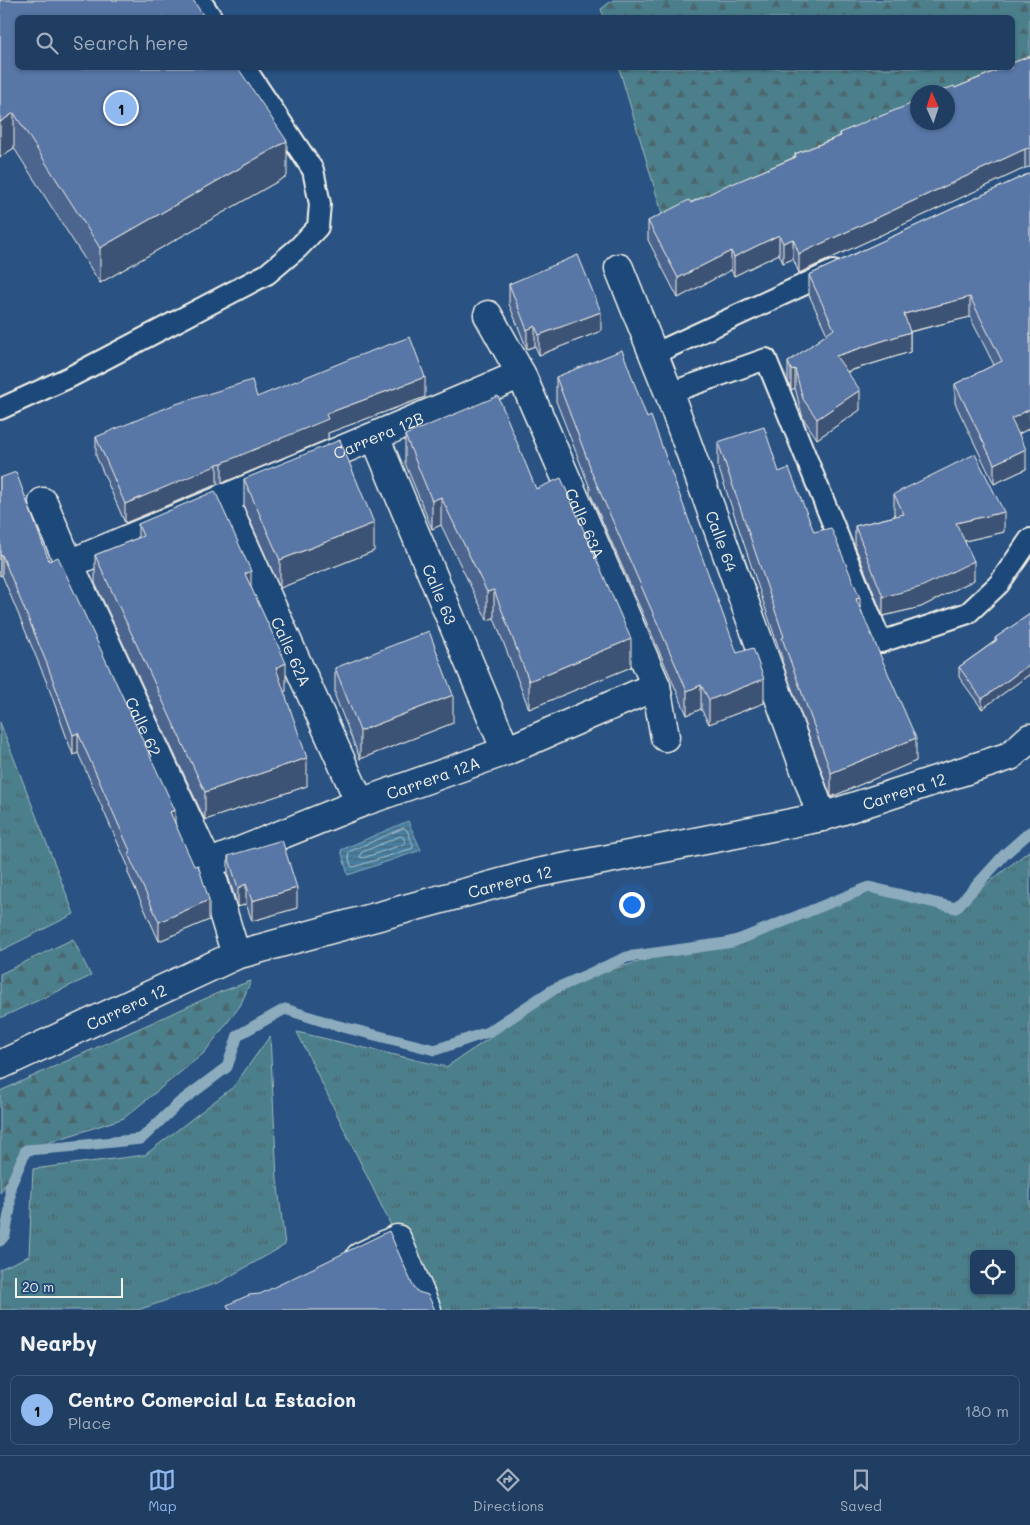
<!DOCTYPE html>
<style>
:root{--surface:#203e62;--page:#284568;--text:#f1f3f6;--muted:#a2aebe;--line:#3d5777;--accent:#90b9f0}
body{margin:0;font-family:Mali,sans-serif;background:var(--page);color:var(--text)}
.controls{position:absolute;right:15px;bottom:15px;display:grid;overflow:hidden;border-radius:8px;box-shadow:0 1px 4px #0004}
.controls button{width:45px;height:45px;display:grid;place-items:center;padding:0;border:0;border-bottom:1px solid var(--line);background:var(--surface);color:var(--text);font:25px sans-serif}
.compass{position:absolute;left:910px;top:85px;width:45px;height:45px;border-radius:50%;background:var(--surface);box-shadow:0 1px 4px #0004;rotate:357deg}
.scale{position:absolute;left:15px;bottom:12px;width:108px;box-sizing:border-box;padding-left:5px;border:2px solid #f4f1e8;border-top:0;font-size:14px;line-height:18px;white-space:nowrap;color:#f4f1e8;-webkit-text-stroke:4px #1f4a7a;paint-order:stroke}
.you{position:absolute;left:631px;top:904px;width:18px;height:18px;margin:-12px;border:4px solid #fff;border-radius:50%;background:#1a73e8;box-shadow:0 0 0 8px #1a73e833}
.badge{display:grid;place-items:center;width:32px;height:32px;border-radius:50%;background:var(--accent);color:#111;font-size:16px;font-weight:700}
.pin{position:absolute;translate:-50% -50%;border:2px solid #fff;box-shadow:0 1px 5px #0006}
.list{margin:0;padding:0;list-style:none}
h2{display:flex;justify-content:space-between;align-items:center;height:65px;margin:0;padding:0 20px;font-size:21px}
h2 small{font-size:16px;font-weight:400;color:var(--muted)}
.list li{display:grid;grid-template-columns:32px 1fr auto;gap:15px;align-items:center;box-sizing:border-box;height:70px;margin:0 10px 10px;padding:0 10px;border:1px solid var(--line);border-radius:8px}
.list b{display:block;font-size:19px;white-space:nowrap}
.list p{margin:0;font-size:16px;white-space:nowrap;color:var(--muted)}
.list em{font-size:16px;font-style:normal;color:var(--muted)}
.icon{flex:none;width:28px;height:28px;fill:none;stroke:currentColor;stroke-width:2;stroke-linecap:round;stroke-linejoin:round}
.map{position:relative;flex:none;width:1030px;height:1310px;overflow:hidden}
.search{position:absolute;background:var(--surface);box-shadow:0 1px 4px #0004;left:15px;right:15px;top:15px;height:55px;display:flex;align-items:center;gap:12px;box-sizing:border-box;padding:0 18px;border-radius:8px;color:var(--muted);font-size:19px}
.sheet{height:145px;background:var(--surface)}
nav{display:flex;justify-content:space-around;align-items:center;box-sizing:border-box;height:70px;border-top:1px solid var(--line);background:var(--surface);font-size:14px;color:var(--muted)}
nav a{display:grid;justify-items:center;gap:2px}
nav .on{color:var(--accent)}
.map>svg:first-child{display:block}
.forest{fill:url(#forest-firs);stroke:#a0b8ba}
.park{fill:url(#park-tufts);stroke:#a0b8ba;fill-rule:evenodd}
.water{fill:url(#water-rules);stroke:#8cacbd}
.lines{fill:none;stroke-linecap:round;stroke-linejoin:round}
.shore{stroke:#aec3cb;stroke-width:1}
.stream{stroke:#8cacbd;stroke-width:11}
.lane-casing{stroke:#f4f1e8;stroke-width:24}
.street-casing{stroke:#f4f1e8;stroke-width:31}
.lane{stroke:#1f4a7a;stroke-width:20}
.street{stroke:#1f4a7a;stroke-width:28}
.wall{fill:#4c658f;stroke:#f4f1e8}
.shaded-wall{fill:#3e5374;stroke:#f4f1e8}
.building{fill:#5876a6;stroke:#f4f1e8}
.labels{text-anchor:middle;dominant-baseline:central;stroke-width:4;stroke-linejoin:round;paint-order:stroke}
.street-label{font-size:16px;fill:#f4f1e8;stroke:#1f4a7a}
</style>
<div class="map">
<svg width="1030" height="1310" viewBox="0 0 1030 1310">
<defs>
<pattern id="forest-firs" width="22" height="20" patternUnits="userSpaceOnUse" patternTransform="scale(1.25)"><rect width="22" height="20" fill="#4c7f8c"/><path d="M5 1l3.5 6h-7zM16 11l3.5 6h-7z" fill="#4b666c"/></pattern>
<pattern id="park-tufts" width="24" height="20" patternUnits="userSpaceOnUse" patternTransform="scale(1.25)"><rect width="24" height="20" fill="#4c7f8c"/><path d="M3 7l-1-3M5 7V3M7 7l1-3M15 17l-1-3M17 17v-4M19 17l1-3" fill="none" stroke="#4b666c"/></pattern>
<pattern id="water-rules" width="6" height="5" patternUnits="userSpaceOnUse" patternTransform="scale(1.25)"><rect width="6" height="5" fill="#467ea0"/><path d="M0 2.5h6" fill="none" stroke="#476678"/></pattern>
</defs>
<rect width="100%" height="100%" fill="#2a5383"/>
<filter id="ink" filterUnits="userSpaceOnUse"><feTurbulence type="fractalNoise" baseFrequency=".02" numOctaves="2"/><feDisplacementMap in="SourceGraphic" scale="10" xChannelSelector="R" yChannelSelector="G"/><feConvolveMatrix kernelMatrix="1 2 1 2 8 2 1 2 1" color-interpolation-filters="sRGB"/></filter>
<g filter="url(#ink)">
<!-- forest -->
<path class="forest" d="M613,0H1030V67L948,92H918L917,114L664,220L619,68H1012V18H604L601,9Z
M73,939L91,976L0,1018V974Z
M251,981L240,1006L204,1053L124,1118L26,1150L0,1193V1091L220,992Z"/>
<!-- park -->
<path class="park" d="M0,722L74,914L0,951Z
M1030,850V1310H432L297,1032L446,1067L580,978L777,924L869,887L956,908ZM974,1254H1011V1291H974Z
M270,1036L277,1179L285,1245L220,1282L138,1310H0V1269L29,1256L33,1169L145,1155L233,1087Z"/>
<!-- water -->
<path class="water" d="M408,821L421,850L348,875L341,850Z"/>
<g class="lines">
<!-- shore -->
<path class="shore" d="M404,828L407,830L413,845V848L354,867L351,866L348,854L349,852Z
M401,836L403,837L405,841L404,844L363,858L360,857L361,853Z"/>
<!-- stream -->
<path class="stream" d="M0,1241L5,1235L10,1209V1187L26,1150L66,1147L141,1139L179,1103L227,1067L238,1035L285,1009L335,1025L435,1050L488,1032L552,990L627,957L733,942L869,887L956,908L1005,854L1030,832"/>
<!-- lane casing -->
<g class="lane-casing">
<path id="lane" d="M200,0L212,18
M654,354L833,271
M669,393L766,359L881,642L968,613L999,584L1030,539
M0,409L70,377L267,274L298,248L318,227L320,204L313,170L245,68"/>
</g>
<!-- street casing -->
<g class="street-casing">
<g id="street">
<path id="s1" d="M619,268L669,393L822,817"/>
<path id="s2" d="M488,315L521,374L656,686L665,737"/>
<path id="s3" d="M375,437L506,751"/>
<path id="s4" d="M223,498L360,803"/>
<path id="s5" d="M43,502L69,564L208,864L236,955"/>
<path id="s6" d="M69,564C219,500 371,439 521,374"/>
<path id="s7" d="M208,864L360,803L506,751L656,686"/>
<path id="s8" d="M0,1065L236,955L537,873L822,817L1010,756L1030,738"/>
<path d="M360,1257L397,1239L427,1310"/>
</g>
</g>
<!-- lane -->
<use href="#lane" class="lane"/>
<!-- street -->
<use href="#street" class="street"/>
</g>
<!-- wall -->
<path class="wall" d="M0,0L287,176L100,283L14,148L0,157Z
M1030,56V167L1025,168L799,273L793,259L783,263L779,254L734,276L731,270L678,298L648,240V221L795,157V154L840,136V133L876,118L955,88Z
M1030,173V428L1019,434L1026,469L994,484L955,403V384L994,365L970,317L910,332V352L847,372L860,410L817,439L803,418L795,388L791,390L788,381V362L827,334L809,295V275Z
M509,284L601,331L539,355L535,346L527,349L509,304Z
M556,377L737,653L764,703L709,724L701,709L687,715L590,493V488L556,401Z
M257,397H425L328,433V439L222,483L217,484L213,486L125,523L96,456V437Z
M405,435L536,489L631,667L529,709L494,618L487,620L441,525L432,529L405,463Z
M718,442L779,472L814,532L860,607L916,761L831,797L782,661V658L718,466Z
M0,478L49,561L175,823L209,920L159,941L128,873V866L78,753L73,755L47,683L2,575L0,576Z
M244,479L374,551L280,588L244,507Z
M894,494L1004,532L965,541L974,580L921,607L883,616L855,546V526L895,516L894,513Z
M138,524L251,587L286,691L284,692L307,786L205,820L95,583V555L138,538Z
M1030,614V674L982,709L959,677V667L995,641V638Z
M335,668L453,723L360,759L335,696Z
M228,856L297,908L252,921L246,904L238,907L228,876Z"/>
<!-- shaded-wall -->
<path class="shaded-wall" d="M14,113V148L0,157V122Z
M287,141V176L100,283V248Z
M1025,149V168L799,273V254Z
M779,235V254L734,276V257Z
M793,239V259L783,263V243Z
M731,251V270L678,298V278Z
M970,297V317L904,333V314Z
M601,312V331L539,355V335Z
M535,326V346L527,349V330Z
M910,332V352L836,375V356Z
M795,369V388L791,390V370Z
M425,377V397L328,433V439L222,483V463L326,414Z
M860,390V410L817,439V419Z
M1030,409V428L1011,438V419Z
M1026,449V469L994,484V464Z
M217,464V484L213,486L125,523V504Z
M441,497V525L432,529V501Z
M1004,512V532L956,543V523Z
M374,523V551L280,588V560Z
M2,555V575L0,576V556Z
M974,561V580L921,607L883,616V597Z
M251,571V599L245,574Z
M494,590V618L487,620V592Z
M860,598V622L856,599Z
M631,639V667L529,709V681Z
M286,663V691L276,696V668Z
M1030,664V674L982,709V699Z
M764,679V703L709,724V700Z
M701,685V709L687,715V691Z
M453,695V723L360,759V731Z
M78,733V753L73,755V735Z
M916,738V761L831,797V773Z
M307,758V786L205,820V792Z
M175,810V830L170,812Z
M246,884V904L238,907V888Z
M297,888V908L252,921V901Z
M209,900V920L159,941V922Z"/>
<!-- building -->
<path class="building" d="M0,0H193L205,18H18V68H238L287,141L100,248L14,113L0,122Z
M1030,56V148L1025,149L799,254L793,239L783,243L779,235L734,257L731,251L678,278L648,221L689,200L691,203L731,183L732,184L796,157L795,154L841,136L840,133L876,117V118L918,101V122H948V92H938L954,86L955,88L1003,68H1012V63Z
M1030,173V409L1011,419L1026,449L994,464L955,384L1002,361L970,297L904,314L910,332L836,356L860,390L817,419L803,399L795,369L791,370L788,362L834,329L809,275Z
M578,255L601,312L539,335L535,326L527,330L509,284Z
M410,337L425,377L326,414L328,419L222,463L217,464L213,467L125,504L96,437L173,405L252,380L257,397L355,357Z
M622,350L647,418L651,416L737,653L753,648L764,679L709,700L701,685L687,691L590,469H591L556,377Z
M498,396L536,489L561,478L631,639L529,681L494,590L487,592L441,497L432,501L405,435Z
M764,427L779,472L789,468L814,532L831,528L860,598L856,599L916,738L831,773L782,638L784,637L718,442Z
M340,440L374,523L280,560L244,479Z
M975,454L1004,512L956,523L974,561L921,587L883,597L855,526L904,514L894,494Z
M16,472L49,561L58,557L175,810L170,812L194,866L198,865L209,900L159,922L128,854L131,853L78,733L73,735L47,664L2,555L0,556V478Z
M215,491L251,571L245,574L286,663L276,668L307,758L205,792L95,555L143,536L138,524Z
M1030,614V664L982,699L959,667L997,640L995,638Z
M429,631L453,695L360,731L335,668Z
M282,840L297,888L252,901L246,884L238,888L228,856Z
M389,1231L413,1286L418,1292L428,1295L435,1310H229L227,1305L249,1295L260,1294Z"/>
</g>
<g class="labels">
<!-- street labels -->
<g class="street-label">
<text stroke="none"><textPath href="#s6" startOffset="335">Carrera 12B</textPath></text>
<text stroke="none"><textPath href="#s2" startOffset="230">Calle 63A</textPath></text>
<text stroke="none"><textPath href="#s1" startOffset="292">Calle 64</textPath></text>
<text stroke="none"><textPath href="#s3" startOffset="170">Calle 63</textPath></text>
<text stroke="none"><textPath href="#s4" startOffset="168">Calle 62A</textPath></text>
<text stroke="none"><textPath href="#s5" startOffset="246">Calle 62</textPath></text>
<text stroke="none"><textPath href="#s7" startOffset="241">Carrera 12A</textPath></text>
<text stroke="none"><textPath href="#s8" startOffset="949">Carrera 12</textPath></text>
<text stroke="none"><textPath href="#s8" startOffset="544">Carrera 12</textPath></text>
<text stroke="none"><textPath href="#s8" startOffset="139">Carrera 12</textPath></text>
</g>
</g>
</svg>
<div class="controls">
<button><svg class="icon" aria-label="locate" viewBox="0 0 24 24"><circle cx="12" cy="12" r="6"/><path d="M12 2v4M12 18v4M2 12h4M18 12h4"/></svg></button>
</div>
<svg class="compass" viewBox="-18 -18 36 36"><path d="M0-13l5 13h-10z" fill="#e53935"/><path d="M0 13l5-13h-10z" fill="#a2aebe"/></svg>
<div class="scale">20 m</div>
<div class="you"></div>
<div class="pin badge" style="left:121px;top:108px">1</div>
<div class="search"><svg class="icon" aria-label="search" viewBox="0 0 24 24"><circle cx="10" cy="10" r="6"/><path d="M15 15l6 6"/></svg>Search here</div>
</div>
<section class="sheet">
<h2>Nearby<small></small></h2>
<ul class="list">
<li><span class="badge">1</span><div><b>Centro Comercial La Estacion</b><p>Place</p></div><em>180 m</em></li>
</ul>
</section>
<nav>
<a class="on"><svg class="icon" aria-label="map" viewBox="0 0 24 24"><path d="M3 6l6-2 6 2 6-2v14l-6 2-6-2-6 2zM9 4v14M15 6v14"/></svg>Map</a>
<a><svg class="icon" aria-label="directions" viewBox="0 0 24 24"><path d="M12 3l9 9-9 9-9-9zM9 14v-3h6M13 9l2 2-2 2"/></svg>Directions</a>
<a><svg class="icon" aria-label="saved" viewBox="0 0 24 24"><path d="M7 4h10v16l-5-4-5 4z"/></svg>Saved</a>
</nav>
